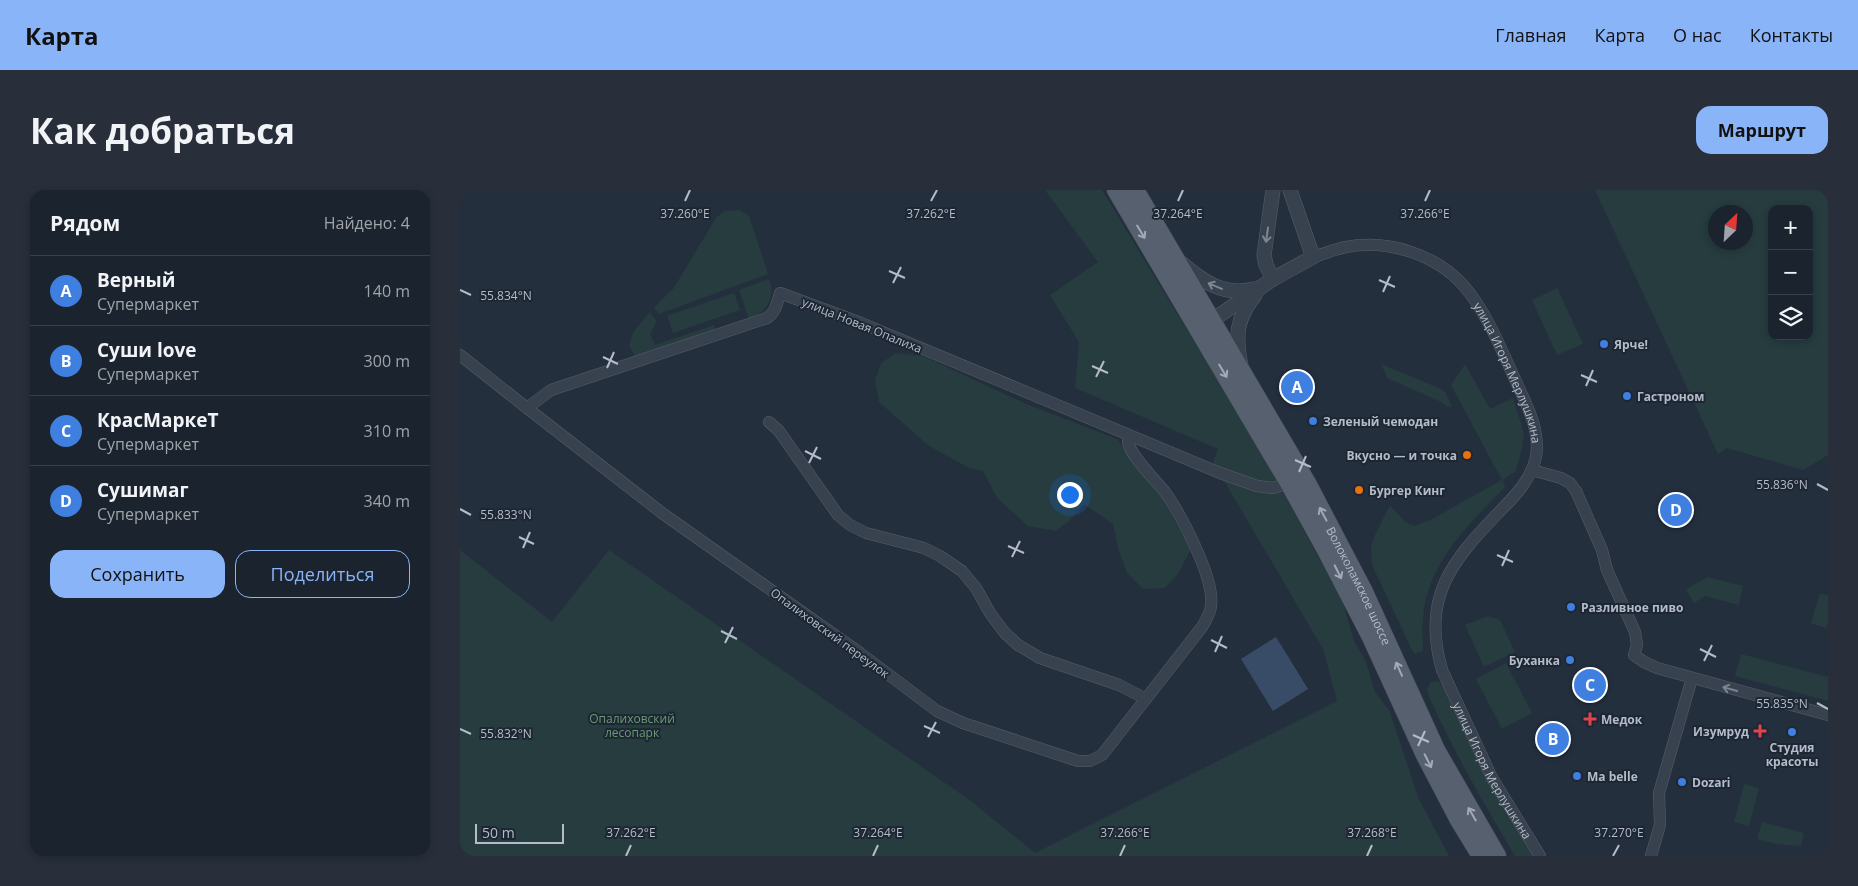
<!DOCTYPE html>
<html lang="ru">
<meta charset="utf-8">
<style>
:root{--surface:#1b232e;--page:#282f3a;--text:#f1f3f6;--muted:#a0a4aa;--line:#39404a;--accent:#8ab4f8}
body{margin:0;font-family:"Open Sans",sans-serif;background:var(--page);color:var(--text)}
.controls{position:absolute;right:15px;top:15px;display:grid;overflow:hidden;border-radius:10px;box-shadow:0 2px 8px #0003}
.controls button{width:45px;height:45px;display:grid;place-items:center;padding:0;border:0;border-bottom:1px solid var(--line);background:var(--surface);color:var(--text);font:25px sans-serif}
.compass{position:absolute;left:1248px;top:15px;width:45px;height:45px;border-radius:50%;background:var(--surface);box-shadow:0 2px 8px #0003;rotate:25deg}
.scale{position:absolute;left:15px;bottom:12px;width:89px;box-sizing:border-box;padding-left:5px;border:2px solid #b4bcc9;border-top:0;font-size:14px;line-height:18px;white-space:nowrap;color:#b4bcc9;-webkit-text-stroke:4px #1d2633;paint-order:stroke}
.you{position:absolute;left:609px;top:304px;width:18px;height:18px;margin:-12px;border:4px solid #fff;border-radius:50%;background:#1a73e8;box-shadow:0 0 0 8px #1a73e833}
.badge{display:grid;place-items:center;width:32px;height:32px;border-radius:50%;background:var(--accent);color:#fff;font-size:16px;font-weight:700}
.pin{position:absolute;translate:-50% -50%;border:2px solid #fff;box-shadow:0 1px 5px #0006}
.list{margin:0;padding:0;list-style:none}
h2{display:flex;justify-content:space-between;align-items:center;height:65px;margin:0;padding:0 20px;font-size:21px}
h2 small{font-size:16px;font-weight:400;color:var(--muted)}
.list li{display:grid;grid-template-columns:32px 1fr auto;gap:15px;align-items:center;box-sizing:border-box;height:70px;padding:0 20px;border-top:1px solid var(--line)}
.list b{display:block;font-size:19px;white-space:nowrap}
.list p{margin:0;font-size:16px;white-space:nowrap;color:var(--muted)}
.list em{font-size:16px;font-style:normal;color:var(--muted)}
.actions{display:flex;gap:10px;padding:15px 20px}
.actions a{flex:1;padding:11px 0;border:1px solid var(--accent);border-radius:15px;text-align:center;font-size:18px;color:var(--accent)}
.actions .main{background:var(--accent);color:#111}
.icon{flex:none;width:28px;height:28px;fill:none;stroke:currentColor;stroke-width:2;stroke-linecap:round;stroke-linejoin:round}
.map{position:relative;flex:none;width:1368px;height:666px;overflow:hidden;border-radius:15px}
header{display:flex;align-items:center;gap:30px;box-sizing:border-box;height:70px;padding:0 25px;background:var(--accent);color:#111}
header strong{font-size:24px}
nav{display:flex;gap:28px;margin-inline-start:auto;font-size:18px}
.intro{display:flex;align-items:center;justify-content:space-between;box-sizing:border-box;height:120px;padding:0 30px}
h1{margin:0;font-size:35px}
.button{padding:12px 22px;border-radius:15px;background:var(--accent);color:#111;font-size:18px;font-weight:700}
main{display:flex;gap:30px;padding:0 30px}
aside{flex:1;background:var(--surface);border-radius:15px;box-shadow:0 2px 8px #0003}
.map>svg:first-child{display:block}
.green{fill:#263c3f;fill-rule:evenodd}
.water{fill:#394c67}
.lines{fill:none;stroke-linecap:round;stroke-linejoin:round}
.minor-casing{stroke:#565f6c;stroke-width:12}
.tertiary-casing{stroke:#565f6c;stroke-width:15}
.primary-casing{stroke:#414a57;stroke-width:19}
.minor{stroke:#38414e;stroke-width:11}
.tertiary{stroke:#38414e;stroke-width:14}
.primary{stroke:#56606e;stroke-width:18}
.oneway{stroke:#a1aab7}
.oneway2{stroke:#7c8592}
.ticks{fill:none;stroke:#b4bcc9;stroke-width:2}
.shop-dot{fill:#3f7fe0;stroke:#1d2633;stroke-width:2}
.food-dot{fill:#e8710a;stroke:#1d2633;stroke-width:2}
.health-dot{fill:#e0444e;stroke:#1d2633;stroke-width:2}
.labels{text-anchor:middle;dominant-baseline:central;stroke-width:4;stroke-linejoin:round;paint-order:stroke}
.street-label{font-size:12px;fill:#b4bcc9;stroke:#1d2633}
.poi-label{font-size:12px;font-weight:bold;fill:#b4bcc9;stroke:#1d2633;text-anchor:start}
.park-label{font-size:12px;fill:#6b9a76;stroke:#1d2633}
.ticks-label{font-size:12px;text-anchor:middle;fill:#b4bcc9;stroke:#1d2633;stroke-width:4;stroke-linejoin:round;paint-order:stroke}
</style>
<header>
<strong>Карта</strong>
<nav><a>Главная</a><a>Карта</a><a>О нас</a><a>Контакты</a></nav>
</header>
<div class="intro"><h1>Как добраться</h1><a class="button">Маршрут</a></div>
<main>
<aside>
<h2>Рядом<small>Найдено: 4</small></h2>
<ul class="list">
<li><span class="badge" style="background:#3f7fe0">A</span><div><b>Верный</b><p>Супермаркет</p></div><em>140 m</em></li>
<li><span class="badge" style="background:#3f7fe0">B</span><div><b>Суши love</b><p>Супермаркет</p></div><em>300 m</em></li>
<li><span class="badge" style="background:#3f7fe0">C</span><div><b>КрасМаркеТ</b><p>Супермаркет</p></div><em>310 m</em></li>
<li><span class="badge" style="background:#3f7fe0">D</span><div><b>Сушимаг</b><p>Супермаркет</p></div><em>340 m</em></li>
</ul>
<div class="actions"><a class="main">Сохранить</a><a>Поделиться</a></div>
</aside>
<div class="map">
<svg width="1368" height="666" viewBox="0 0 1368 666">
<rect width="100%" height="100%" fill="#242f3e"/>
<!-- green -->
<path class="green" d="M585,0H642L801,262L883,412L894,451L906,472L915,502L930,522L958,607L989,666H0V360L92,432L149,360L511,611L575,663L877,511L863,459L753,272L758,259L615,198L619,152L590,105L638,72Z
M1135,0H1368V265L1343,280L1267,258L1258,264ZM1312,19H1349V146H1312ZM1256,22H1286V52H1256Z
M279,20L289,26L308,84L199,124L194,117L213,99L256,28L265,21Z
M309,89C316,108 307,122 289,129L279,100Z
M1097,98L1123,154L1097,165L1072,110Z
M274,103L280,120L213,143L207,126Z
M190,122L197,131L190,144L195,155L254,135L256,141L180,167L174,165L169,155L174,141Z
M436,163L463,166L564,213L657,249L702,308L731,359L718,384L705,398L683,399L667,383L659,361L653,334L624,314L609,331L596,341L568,336L537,308L523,281L509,278L469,256L419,212L415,190L421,173Z
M921,174L979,198L985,202L992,216L988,217L979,211L927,188Z
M1005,174L1030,219L1053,208L1064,243L1062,257L1056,281L1043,290L1045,297C1008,335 966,374 963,430C962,440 963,451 963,461L955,464L952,460L912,375L911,355L915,345L930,315L945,332L954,336L972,329L1042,290L991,195Z
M1248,387L1283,396L1279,415L1245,406L1234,413L1226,399Z
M1360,403L1368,406V431L1366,438L1351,433Z
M1028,426L1040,430L1055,462L1024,477L1005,435Z
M1281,464L1368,487V511L1275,486Z
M1046,473L1072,523L1042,539L1016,489Z
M978,491L984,497L1075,666H1055C1024,614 994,562 969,507L967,499L971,492Z
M1284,594L1299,598L1289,636L1274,632Z
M1302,632L1344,643L1341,656L1316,654L1297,649Z"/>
<!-- water -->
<path class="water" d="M816,447L848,499L813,521L781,469Z"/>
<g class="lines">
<!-- minor casing -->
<g class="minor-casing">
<g id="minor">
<path id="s1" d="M853,67C864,64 875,59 886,57C927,49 975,64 1003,95C1024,118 1040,156 1053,185C1064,210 1081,238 1076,267C1071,289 1056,305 1041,320C992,371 961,406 982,480L1032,588L1080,666"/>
<path d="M0,165L67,218L91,200L307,128C316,122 317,113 320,103L401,133L760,283L797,296L813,298L829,293"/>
<path d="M67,218L202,323L400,463L477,521L503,533L618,571H630L642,565L742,437C746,430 750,424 751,416C755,388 721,325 705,302C696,291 670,265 668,252C668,250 669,247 669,245"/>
<path d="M309,232L319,241L378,325L390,335L406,343L464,358L480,366L502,381L516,398L530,423L544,442L558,455L580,468L659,495L686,509"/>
<path d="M1072,280L1101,288L1110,293L1116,301L1142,360L1147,380L1175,442L1177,455L1174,465L1184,472L1197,478L1368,525"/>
<path d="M1191,666L1200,635L1199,603L1232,488"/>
</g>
</g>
<!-- tertiary casing -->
<g class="tertiary-casing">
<path id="tertiary" d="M813,0L804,65L806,75L813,89
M720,72C742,91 764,107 794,99
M745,135L813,89L853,67L830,0
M781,176C775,146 776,129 795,105"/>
</g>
<!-- primary casing -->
<g class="primary-casing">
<g id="primary">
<path d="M656,0L829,293L866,360L911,447L965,565L999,630L1021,666"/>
<path id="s2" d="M675,0L847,293L904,402L976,560L1037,666"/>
</g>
</g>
<!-- minor -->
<use href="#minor" class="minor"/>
<!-- tertiary -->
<use href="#tertiary" class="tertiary"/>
<!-- primary -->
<use href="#primary" class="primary"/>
</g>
<!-- one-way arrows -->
<defs><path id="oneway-shaft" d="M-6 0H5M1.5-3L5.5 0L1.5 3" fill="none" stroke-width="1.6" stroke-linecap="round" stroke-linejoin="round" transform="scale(1.25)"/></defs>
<g class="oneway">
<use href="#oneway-shaft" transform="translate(681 42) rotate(59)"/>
<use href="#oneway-shaft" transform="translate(763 181) rotate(59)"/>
<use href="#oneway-shaft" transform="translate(863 324) rotate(-118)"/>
<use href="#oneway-shaft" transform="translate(878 382) rotate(63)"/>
<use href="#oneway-shaft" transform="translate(939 479) rotate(-114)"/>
<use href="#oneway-shaft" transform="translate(968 571) rotate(63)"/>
<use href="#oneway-shaft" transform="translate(1012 624) rotate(-120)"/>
</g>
<g class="oneway2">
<use href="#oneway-shaft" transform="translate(807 45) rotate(98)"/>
<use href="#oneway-shaft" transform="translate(755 96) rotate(-157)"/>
<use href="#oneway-shaft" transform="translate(1270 499) rotate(-165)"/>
</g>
<!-- ticks -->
<path class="ticks" d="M225,11L230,0M471,11L477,0M718,11L723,0M965,11L970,0M429,81L445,88M919,90L935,97M433,93L441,77M0,100L11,105M923,102L930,86M143,167L158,174M632,176L648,183M147,178L154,162M1121,185L1137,192M636,187L644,171M1126,196L1133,180M345,261L361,269M835,270L851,277M349,273L357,257M839,282L846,266M1357,294L1368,300M0,319L11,325M59,347L74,354M548,356L564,363M63,358L70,342M1037,365L1053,372M552,367L560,351M1042,376L1049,360M261,441L277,449M751,450L767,458M265,453L273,437M1240,459L1256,467M755,462L762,446M1244,471L1252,455M1357,513L1368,519M464,536L480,543M0,539L11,544M953,545L969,552M468,547L476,532M958,556L965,541M166,666L171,655M413,666L418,655M660,666L665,655M907,666L912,655M1153,666L1159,655"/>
<!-- markers -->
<g class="shop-dot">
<circle cx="1144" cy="154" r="5"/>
<circle cx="1167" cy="206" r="5"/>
<circle cx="853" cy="231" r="5"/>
<circle cx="1111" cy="417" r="5"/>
<circle cx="1110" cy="470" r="5"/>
<circle cx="1332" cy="542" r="5"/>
<circle cx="1117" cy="586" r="5"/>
<circle cx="1222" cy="592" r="5"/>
</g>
<g class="food-dot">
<circle cx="1007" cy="265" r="5"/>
<circle cx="899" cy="300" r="5"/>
</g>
<g class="health-dot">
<path d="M1127.5 521.5h5v5h5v5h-5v5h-5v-5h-5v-5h5z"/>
<path d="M1297.5 533.5h5v5h5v5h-5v5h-5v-5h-5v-5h5z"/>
</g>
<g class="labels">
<!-- street labels -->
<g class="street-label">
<text transform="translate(402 135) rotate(22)">улица Новая Опалиха</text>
<text stroke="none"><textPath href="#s1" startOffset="262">улица Игоря Мерлушкина</textPath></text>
<text stroke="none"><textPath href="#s2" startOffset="455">Волоколамское шоссе</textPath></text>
<text transform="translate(370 443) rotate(36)">Опалиховский переулок</text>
<text stroke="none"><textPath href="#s1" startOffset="711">улица Игоря Мерлушкина</textPath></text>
</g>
<!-- poi labels -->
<g class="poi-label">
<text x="1154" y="154">Ярче!</text>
<text x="1177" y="206">Гастроном</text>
<text x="863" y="231">Зеленый чемодан</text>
<text x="997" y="265" text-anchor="end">Вкусно — и точка</text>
<text x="909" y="300">Бургер Кинг</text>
<text x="1121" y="417">Разливное пиво</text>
<text x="1100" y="470" text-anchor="end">Буханка</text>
<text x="1141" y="529">Медок</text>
<text x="1289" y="541" text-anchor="end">Изумруд</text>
<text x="1332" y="557" text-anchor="middle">Студия<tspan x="1332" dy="14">красоты</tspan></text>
<text x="1127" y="586">Ma belle</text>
<text x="1232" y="592">Dozari</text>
</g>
<!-- park labels -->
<g class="park-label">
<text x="172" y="528">Опалиховский<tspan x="172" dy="14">лесопарк</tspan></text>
</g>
</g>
<g class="ticks-label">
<text x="225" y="28">37.260°E</text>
<text x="471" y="28">37.262°E</text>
<text x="718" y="28">37.264°E</text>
<text x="965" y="28">37.266°E</text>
<text x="46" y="110">55.834°N</text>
<text x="1322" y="299">55.836°N</text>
<text x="46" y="329">55.833°N</text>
<text x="1322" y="518">55.835°N</text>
<text x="46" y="548">55.832°N</text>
<text x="171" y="647">37.262°E</text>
<text x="418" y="647">37.264°E</text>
<text x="665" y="647">37.266°E</text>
<text x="912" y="647">37.268°E</text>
<text x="1159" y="647">37.270°E</text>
</g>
</svg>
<div class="controls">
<button>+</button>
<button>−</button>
<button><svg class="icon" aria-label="layers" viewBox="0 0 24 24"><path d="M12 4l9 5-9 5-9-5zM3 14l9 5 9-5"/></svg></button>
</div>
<svg class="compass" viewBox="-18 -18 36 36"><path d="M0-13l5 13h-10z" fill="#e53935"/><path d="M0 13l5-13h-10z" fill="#a0a4aa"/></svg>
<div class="scale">50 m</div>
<div class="you"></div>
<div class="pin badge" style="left:837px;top:197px;background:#3f7fe0">A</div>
<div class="pin badge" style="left:1093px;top:549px;background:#3f7fe0">B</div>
<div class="pin badge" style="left:1130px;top:495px;background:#3f7fe0">C</div>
<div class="pin badge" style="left:1216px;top:320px;background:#3f7fe0">D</div>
</div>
</main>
